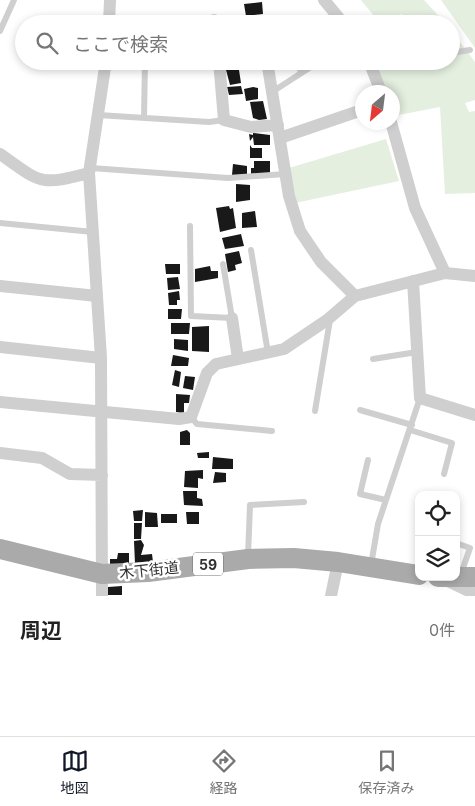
<!DOCTYPE html>
<html lang="ja">
<meta charset="utf-8">
<style>
:root{--surface:#fff;--page:#f2f2f2;--text:#222;--muted:#767676;--line:#e0e0e0;--accent:#111827}
body{margin:0;font-family:Inter,"Noto Sans JP",sans-serif;background:var(--page);color:var(--text)}
.controls{position:absolute;right:15px;bottom:15px;display:grid;overflow:hidden;border-radius:10px;box-shadow:0 2px 8px #0003}
.controls button{width:45px;height:45px;display:grid;place-items:center;padding:0;border:0;border-bottom:1px solid var(--line);background:var(--surface);color:var(--text);font:25px sans-serif}
.compass{position:absolute;left:355px;top:85px;width:45px;height:45px;border-radius:50%;background:var(--surface);box-shadow:0 2px 8px #0003;rotate:208deg}
.list{margin:0;padding:0;list-style:none}
h2{display:flex;justify-content:space-between;align-items:center;height:65px;margin:0;padding:0 20px;font-size:21px}
h2 small{font-size:16px;font-weight:400;color:var(--muted)}
.icon{flex:none;width:28px;height:28px;fill:none;stroke:currentColor;stroke-width:2;stroke-linecap:round;stroke-linejoin:round}
.map{position:relative;flex:none;width:475px;height:596px;overflow:hidden}
.search{position:absolute;background:var(--surface);box-shadow:0 2px 8px #0003;left:15px;right:15px;top:15px;height:55px;display:flex;align-items:center;gap:12px;box-sizing:border-box;padding:0 18px;border-radius:28px;color:var(--muted);font-size:19px}
.sheet{height:140px;background:var(--surface)}
nav{display:flex;justify-content:space-around;align-items:center;box-sizing:border-box;height:70px;border-top:1px solid var(--line);background:var(--surface);font-size:14px;color:var(--muted)}
nav a{display:grid;justify-items:center;gap:2px}
nav .on{color:var(--accent)}
.map>svg:first-child{display:block}
.green{fill:#e4efe0}
.building{fill:#191919}
.lines{fill:none;stroke-linecap:round;stroke-linejoin:round}
.service{stroke:#cfcfcf;stroke-width:6}
.minor{stroke:#cfcfcf;stroke-width:12}
.primary{stroke:#aaa;stroke-width:20}
.labels{text-anchor:middle;dominant-baseline:central;stroke-width:5;stroke-linejoin:round;paint-order:stroke}
.shield{fill:#fff;stroke:#707070;stroke-width:1}
.shield-label{font-size:14px;font-weight:bold;fill:#323232}
.street-label{font-size:15px;fill:#323232;stroke:#fff}
</style>
<div class="map">
<svg width="475" height="596" viewBox="0 0 475 596">
<rect width="100%" height="100%" fill="#fff"/>
<!-- green -->
<path class="green" d="M361,0H424L446,24H404L402,14L379,22Z
M441,0H475V48Z
M451,30L475,62V100L465,103L469,112L475,111V193L445,194L440,107L393,116L392,92H385L373,61H451Z
M386,139L399,181L295,203L289,168Z"/>
<!-- building -->
<path class="building" d="M262,2L263,14L246,16L244,4Z
M234,68L239,70L241,83L230,85L226,70Z
M241,86L243,94L229,95L227,87Z
M253,87L258,88V99L246,101L244,89Z
M263,101L267,119L259,120L253,118L250,102Z
M253,133L270,135V145H254L253,137L250,141L249,134L253,135Z
M250,145L252,148H262V158H250Z
M254,161H270V174H251V168H254Z
M233,164L247,166V175H232Z
M236,184L250,185V200L236,202Z
M229,206L230,209L233,208L236,228L220,232L216,208Z
M255,211L257,227L242,228V213Z
M241,234L244,246L225,249L222,238Z
M239,251L242,263L235,265L236,270L228,272L225,254Z
M165,264H180V274H166Z
M210,266L211,271H218V278L195,282V269Z
M178,277L180,289L168,290L167,278Z
M179,291L180,300H177V305H169L168,293Z
M168,309H182L181,319H168Z
M171,323H190L189,334H171Z
M209,326V352L192,351V327Z
M174,339L188,340V351L174,349Z
M173,355L189,358L188,366H171Z
M175,370L181,372L179,387L172,385Z
M185,376L195,377L193,390L183,388Z
M176,394L190,395L189,403H184V413L176,412Z
M187,430L190,433V445H180V432Z
M209,452V458H198L197,453Z
M213,457L233,459V469H212Z
M203,470V479L198,478V488L184,487L185,471Z
M215,472L226,473V482L213,483Z
M183,491H197V498L202,499L203,506L184,505Z
M143,510L142,521H134L133,511Z
M145,512L157,513L158,527H145Z
M186,512H199V524H187Z
M161,514H177V523H161Z
M134,523H142L141,539H134Z
M141,540L144,545L141,555L152,554L153,562L135,564L134,541Z
M118,553H129V563L127,562L125,565H110V559H117Z
M122,586V595H108V587Z"/>
<g class="lines">
<!-- service -->
<path class="service" d="M262,18L263,24
M285,22L286,24
M0,31L14,0
M451,53L470,50
M298,61L301,73
M272,92L320,61
M98,115L209,122L224,120
M144,118L145,61
M91,168L228,178L285,174
M0,223L93,232
M190,226L191,316L232,318L223,264
M251,250L268,353
M373,359L417,352
M360,410L412,425
M315,411L330,320
M191,417L197,424L272,431
M410,430L452,443L444,474
M368,460L360,494L386,500
M456,543L470,548L462,571
M248,556L250,505L304,502
M371,565L378,524L420,398"/>
<!-- minor -->
<path class="minor" d="M324,0L344,24
M214,20V24
M109,24L110,0
M219,61L224,120L251,127L278,125
M267,61L289,196L300,231L321,262L355,296
M369,61L381,92
M219,64L258,61
M391,122L415,208L445,273
M280,138L362,110
M0,154C41,183 39,186 89,173
M413,281L420,398L475,415
M0,286L97,296
M232,318L238,359
M0,347L101,358
M0,402L179,419L191,417L207,373L216,364L284,349L327,320L355,296L445,273L475,276
M0,453L42,458L70,474L102,475
M446,580L475,594
M102,596L101,358L89,173L106,61
M331,596L338,562"/>
<!-- primary -->
<path class="primary" d="M0,549L102,574L148,572L248,559L294,558L338,562L419,575
M438,577H475"/>
</g>
<g class="labels">
<!-- shield labels -->
<rect class="shield" x="193" y="552.5" width="30" height="23" rx="4"/>
<g class="shield-label">
<text x="208" y="564">59</text>
</g>
<!-- street labels -->
<g class="street-label">
<text transform="translate(149 570) rotate(-6)">木下街道</text>
</g>
</g>
</svg>
<div class="controls">
<button><svg class="icon" aria-label="locate" viewBox="0 0 24 24"><circle cx="12" cy="12" r="6"/><path d="M12 2v4M12 18v4M2 12h4M18 12h4"/></svg></button>
<button><svg class="icon" aria-label="layers" viewBox="0 0 24 24"><path d="M12 4l9 5-9 5-9-5zM3 14l9 5 9-5"/></svg></button>
</div>
<svg class="compass" viewBox="-18 -18 36 36"><path d="M0-13l5 13h-10z" fill="#e53935"/><path d="M0 13l5-13h-10z" fill="#767676"/></svg>
<div class="search"><svg class="icon" aria-label="search" viewBox="0 0 24 24"><circle cx="10" cy="10" r="6"/><path d="M15 15l6 6"/></svg>ここで検索</div>
</div>
<section class="sheet">
<h2>周辺<small>0件</small></h2>
<ul class="list">
</ul>
</section>
<nav>
<a class="on"><svg class="icon" aria-label="map" viewBox="0 0 24 24"><path d="M3 6l6-2 6 2 6-2v14l-6 2-6-2-6 2zM9 4v14M15 6v14"/></svg>地図</a>
<a><svg class="icon" aria-label="directions" viewBox="0 0 24 24"><path d="M12 3l9 9-9 9-9-9zM9 14v-3h6M13 9l2 2-2 2"/></svg>経路</a>
<a><svg class="icon" aria-label="saved" viewBox="0 0 24 24"><path d="M7 4h10v16l-5-4-5 4z"/></svg>保存済み</a>
</nav>
